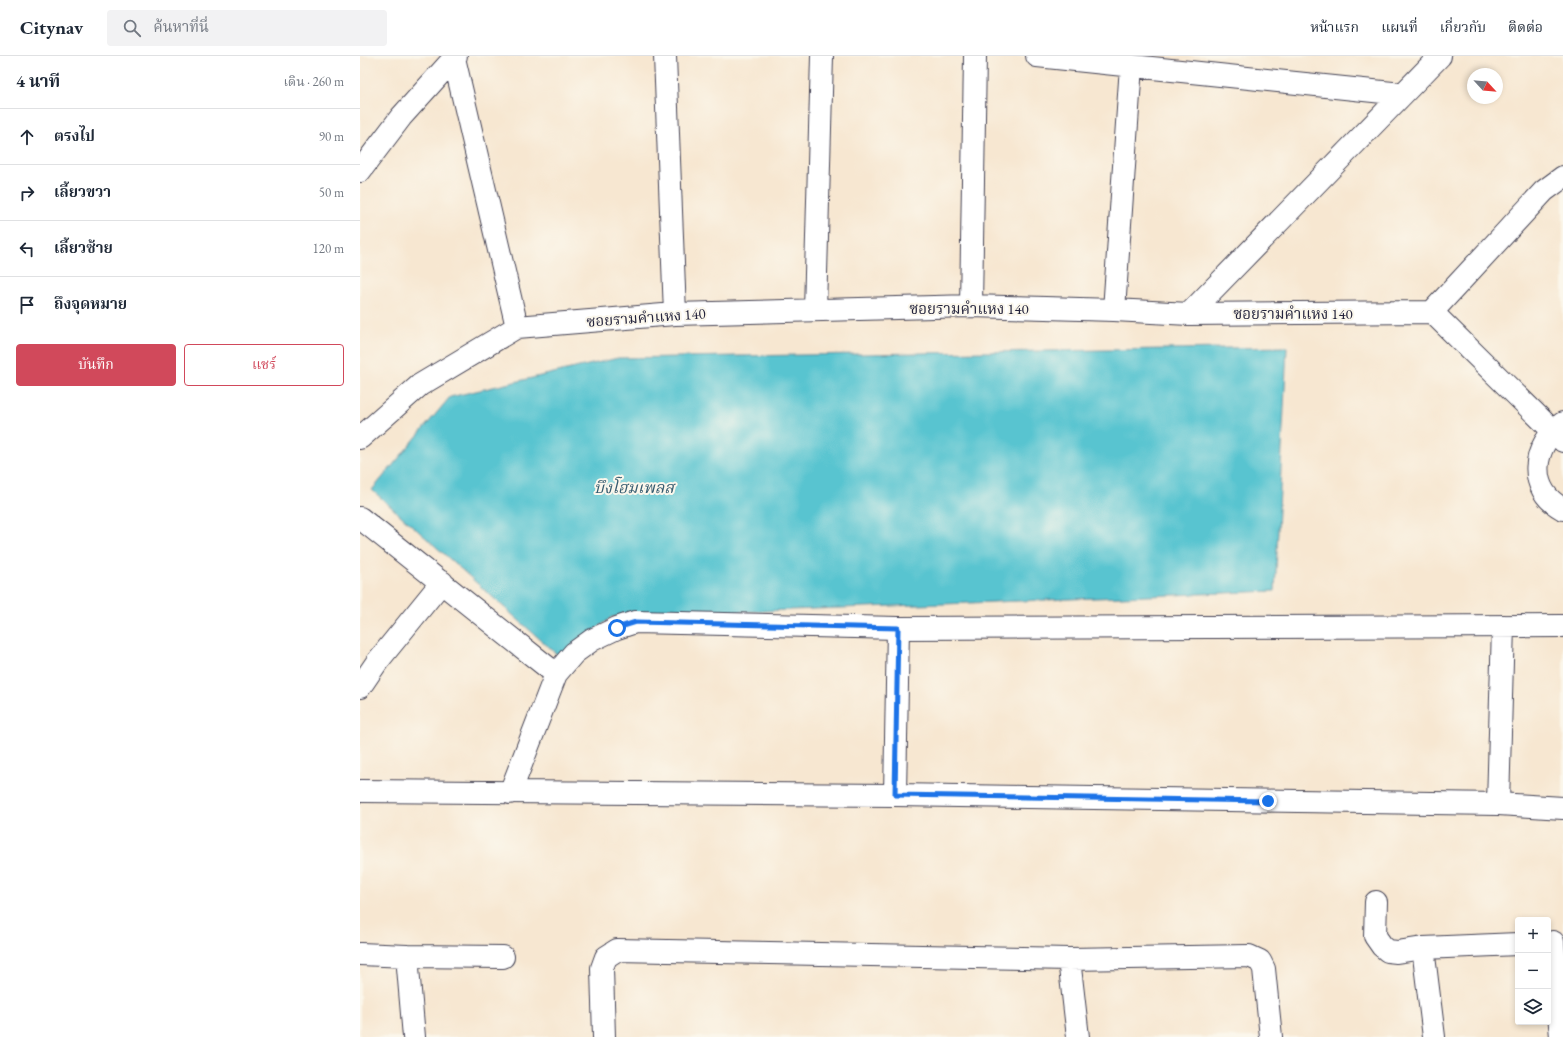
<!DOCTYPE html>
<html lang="th">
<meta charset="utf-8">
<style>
:root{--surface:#fff;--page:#f2f2f3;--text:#1f2937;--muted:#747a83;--line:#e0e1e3;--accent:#d1495b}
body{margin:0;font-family:"EB Garamond","Noto Serif Thai",serif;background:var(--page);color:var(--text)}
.controls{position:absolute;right:12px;bottom:12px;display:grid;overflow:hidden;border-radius:4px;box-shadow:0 2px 6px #0003}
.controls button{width:36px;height:36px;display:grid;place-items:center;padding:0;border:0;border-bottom:1px solid var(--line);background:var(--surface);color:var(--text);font:20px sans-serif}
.compass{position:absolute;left:1107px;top:12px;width:36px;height:36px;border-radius:50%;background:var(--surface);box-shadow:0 2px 6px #0003;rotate:116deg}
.stop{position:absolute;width:12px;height:12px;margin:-9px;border:3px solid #1a73e8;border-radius:50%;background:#fff}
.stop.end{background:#1a73e8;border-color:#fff;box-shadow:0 1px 4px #0008}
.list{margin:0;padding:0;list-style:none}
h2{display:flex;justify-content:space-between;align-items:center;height:52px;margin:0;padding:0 16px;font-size:17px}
h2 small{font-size:13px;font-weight:400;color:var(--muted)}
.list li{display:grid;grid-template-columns:26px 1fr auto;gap:12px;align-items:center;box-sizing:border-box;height:56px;padding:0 16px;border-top:1px solid var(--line)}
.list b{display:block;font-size:15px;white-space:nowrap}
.list em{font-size:13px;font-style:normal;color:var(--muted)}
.actions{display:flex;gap:8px;padding:12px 16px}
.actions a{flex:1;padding:9px 0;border:1px solid var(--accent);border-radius:4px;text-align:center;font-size:14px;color:var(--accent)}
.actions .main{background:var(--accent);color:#fff}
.icon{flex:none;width:22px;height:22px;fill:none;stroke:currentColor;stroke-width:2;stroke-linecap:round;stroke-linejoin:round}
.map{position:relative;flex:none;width:1203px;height:981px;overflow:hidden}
header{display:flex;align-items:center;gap:24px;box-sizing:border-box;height:56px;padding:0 20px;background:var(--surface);border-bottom:1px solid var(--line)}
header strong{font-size:19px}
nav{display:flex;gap:22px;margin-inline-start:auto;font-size:14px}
.search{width:280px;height:36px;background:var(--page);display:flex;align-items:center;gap:10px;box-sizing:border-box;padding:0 14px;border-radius:4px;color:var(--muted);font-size:15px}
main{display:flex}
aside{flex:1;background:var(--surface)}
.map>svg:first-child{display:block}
.water{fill:#58c4d0;stroke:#3d7386}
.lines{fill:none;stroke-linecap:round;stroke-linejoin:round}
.minor-casing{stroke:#424052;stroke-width:24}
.minor{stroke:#fff;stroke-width:22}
.route{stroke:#1a73e8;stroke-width:5}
.labels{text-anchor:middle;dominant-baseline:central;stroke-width:4;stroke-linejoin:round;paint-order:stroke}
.street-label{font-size:15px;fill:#22223b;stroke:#fbf7ec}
.water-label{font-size:16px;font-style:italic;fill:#355b6f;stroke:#fbf7ec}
</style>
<header>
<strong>Citynav</strong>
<div class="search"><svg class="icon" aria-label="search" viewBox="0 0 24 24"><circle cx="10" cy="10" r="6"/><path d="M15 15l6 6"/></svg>ค้นหาที่นี่</div>
<nav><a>หน้าแรก</a><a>แผนที่</a><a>เกี่ยวกับ</a><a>ติดต่อ</a></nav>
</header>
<main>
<aside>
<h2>4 นาที<small>เดิน · 260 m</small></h2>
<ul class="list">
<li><svg class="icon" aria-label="ahead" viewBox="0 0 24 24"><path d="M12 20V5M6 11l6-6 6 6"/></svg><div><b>ตรงไป</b></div><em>90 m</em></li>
<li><svg class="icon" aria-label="right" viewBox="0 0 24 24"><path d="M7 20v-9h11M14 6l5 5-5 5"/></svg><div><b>เลี้ยวขวา</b></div><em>50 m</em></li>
<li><svg class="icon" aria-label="left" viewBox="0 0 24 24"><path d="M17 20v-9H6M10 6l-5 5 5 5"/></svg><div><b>เลี้ยวซ้าย</b></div><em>120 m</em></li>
<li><svg class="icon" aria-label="arrive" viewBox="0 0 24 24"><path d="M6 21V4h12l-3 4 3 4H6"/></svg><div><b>ถึงจุดหมาย</b></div></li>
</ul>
<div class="actions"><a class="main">บันทึก</a><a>แชร์</a></div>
</aside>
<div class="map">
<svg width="1203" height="981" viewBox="0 0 1203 981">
<rect width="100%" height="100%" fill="#fbf7ec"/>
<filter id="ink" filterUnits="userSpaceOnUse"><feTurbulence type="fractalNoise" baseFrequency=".025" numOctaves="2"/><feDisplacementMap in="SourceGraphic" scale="8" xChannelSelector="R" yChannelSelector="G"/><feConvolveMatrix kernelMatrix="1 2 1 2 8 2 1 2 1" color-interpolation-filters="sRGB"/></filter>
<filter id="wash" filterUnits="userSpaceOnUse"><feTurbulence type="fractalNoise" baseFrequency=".012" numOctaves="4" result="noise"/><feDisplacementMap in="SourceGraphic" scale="16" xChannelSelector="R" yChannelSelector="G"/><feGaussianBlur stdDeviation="0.9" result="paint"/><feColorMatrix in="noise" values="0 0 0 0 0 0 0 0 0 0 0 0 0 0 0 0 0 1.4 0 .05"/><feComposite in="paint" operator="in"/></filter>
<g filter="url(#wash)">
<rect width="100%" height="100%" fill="#f7e7d1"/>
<!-- water -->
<path class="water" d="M927,291L915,535L252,561L200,601L12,434L90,341L258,302Z"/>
</g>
<g filter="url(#ink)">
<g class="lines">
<!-- minor casing -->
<g class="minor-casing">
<path id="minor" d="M305,0L315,258
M677,0L1042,38
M94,2L157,271
M0,115L41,61L96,0
M611,250L615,0
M455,254L462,0
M754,254L771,10
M1072,256L1184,135L1203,121
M829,258L1080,0
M1203,367C1172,389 1166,433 1203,453
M0,382L60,329L157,271L315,258L611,250L754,254L829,258L1072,256L1203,385
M0,462L196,618
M0,631L17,606L82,526
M0,735L535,739L1138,748L1203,752
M150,737L196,618L214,597L232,584L257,572L275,566L538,572L1203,570
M535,739L538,572
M1138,748L1143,570
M1016,846L1015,880L1022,890L1028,895L1037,896L1063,892L1158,888
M1193,886L1201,981
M1063,892L1074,981
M0,898L47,900L54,981
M47,900L143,901
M709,903L718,981
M244,981L242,912L246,901L257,894L709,903L889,900L900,905L904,913L911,981"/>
</g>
<!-- minor -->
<use href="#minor" class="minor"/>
</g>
</g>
<g class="lines" filter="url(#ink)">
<!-- route -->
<path class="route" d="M257,572L276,566L538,572L535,739L908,745"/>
</g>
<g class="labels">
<!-- street labels -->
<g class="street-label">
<text x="609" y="252">ซอยรามคำแหง 140</text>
<text x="933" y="257">ซอยรามคำแหง 140</text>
<text transform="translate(286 261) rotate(-4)">ซอยรามคำแหง 140</text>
</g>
<!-- water labels -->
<g class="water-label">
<text x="274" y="431">บึงโฮมเพลส</text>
</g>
</g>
</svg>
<div class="controls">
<button>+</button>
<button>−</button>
<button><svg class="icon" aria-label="layers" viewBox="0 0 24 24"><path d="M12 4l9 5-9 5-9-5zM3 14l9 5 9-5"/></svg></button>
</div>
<svg class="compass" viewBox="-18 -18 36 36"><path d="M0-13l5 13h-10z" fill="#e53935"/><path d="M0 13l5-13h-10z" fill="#747a83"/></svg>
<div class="stop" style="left:257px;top:572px"></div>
<div class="stop end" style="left:908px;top:745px"></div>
</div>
</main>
